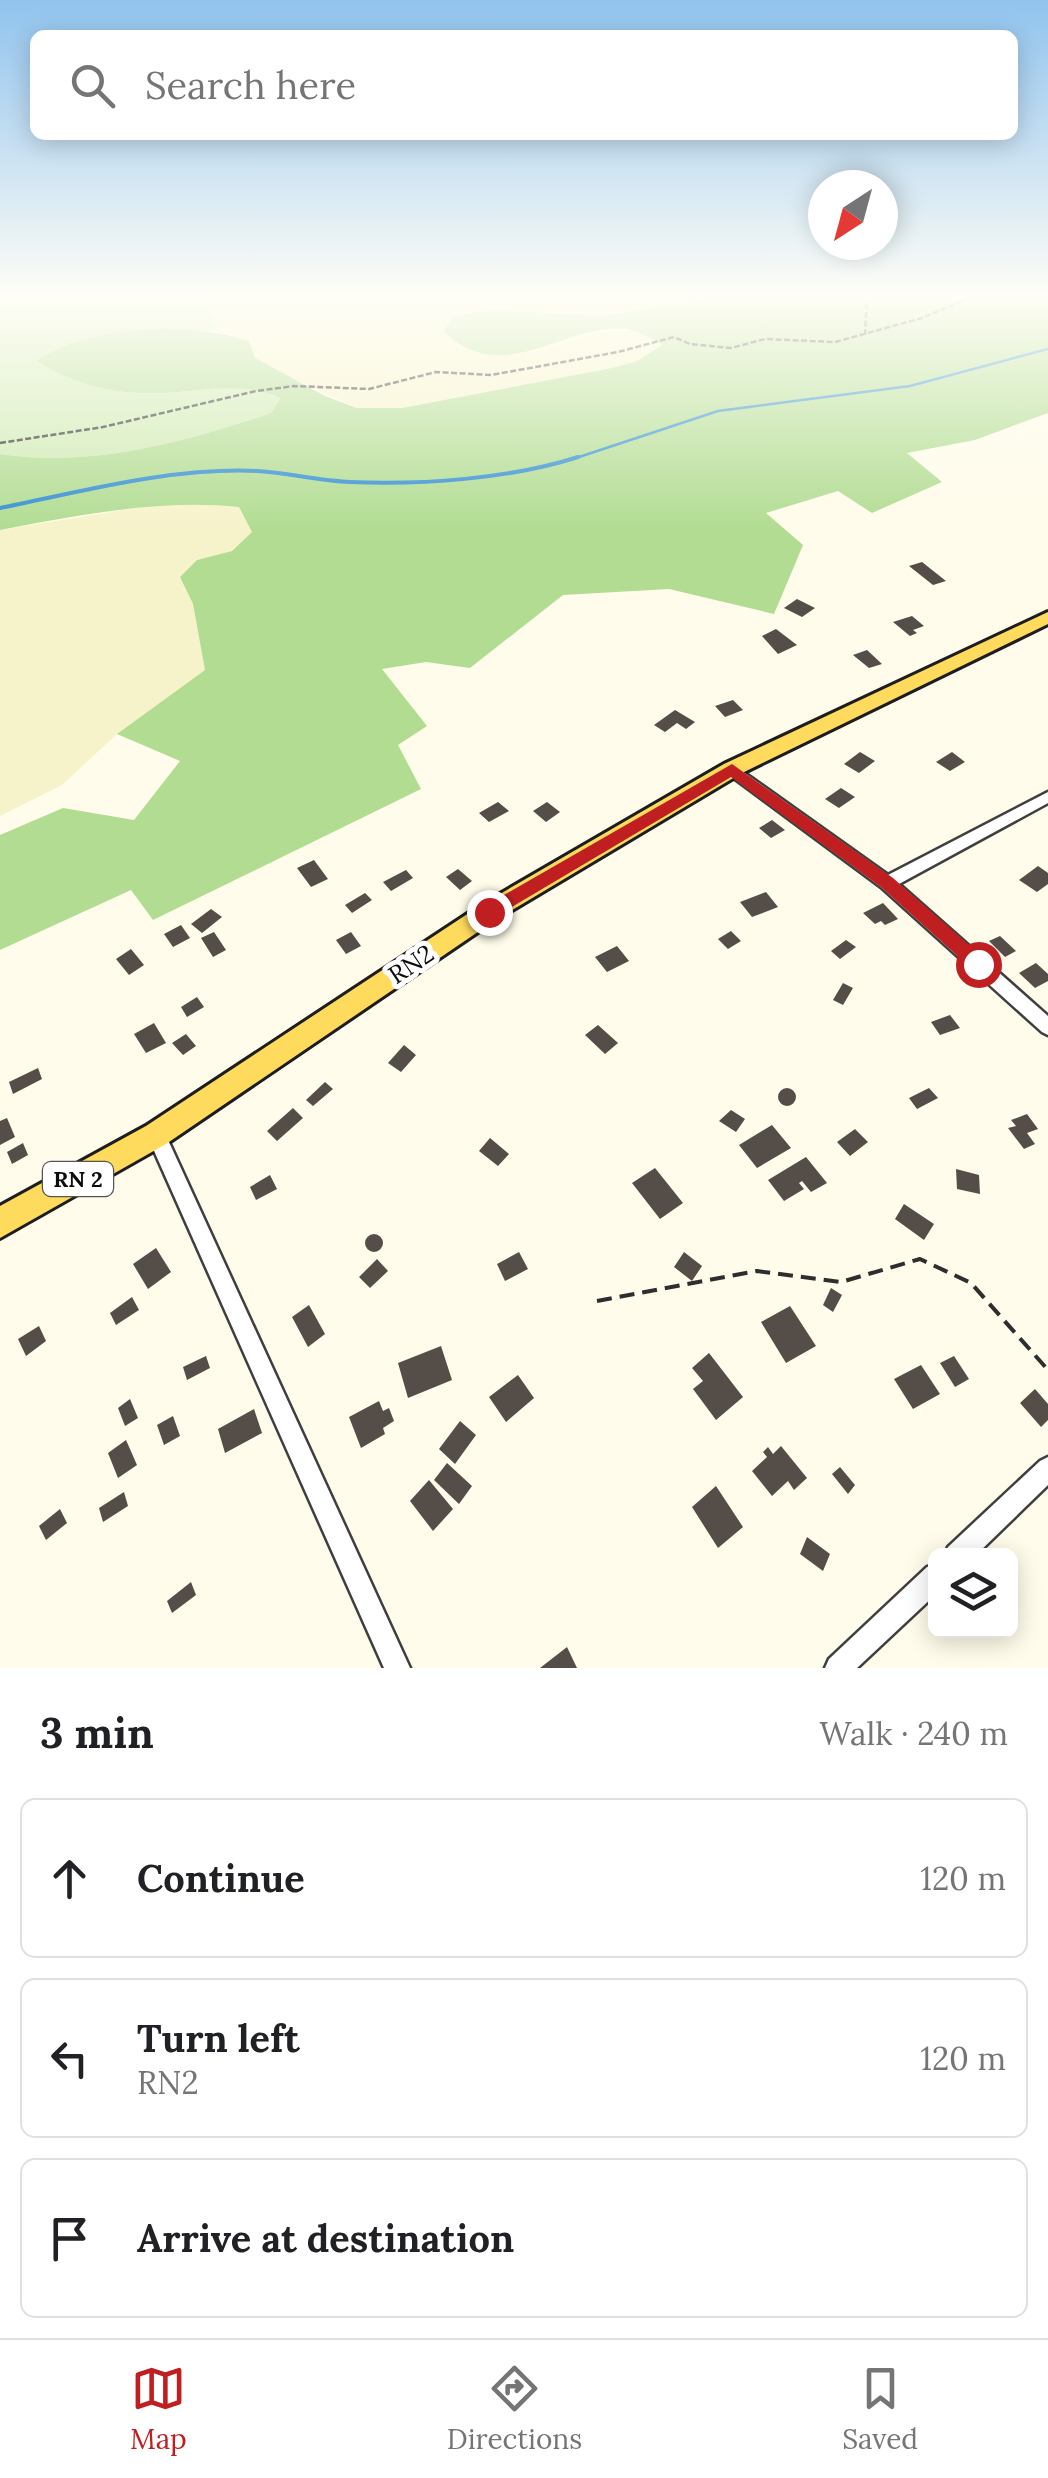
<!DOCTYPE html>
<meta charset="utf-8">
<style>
:root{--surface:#fff;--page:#f2f2f2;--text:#202124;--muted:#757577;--line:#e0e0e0;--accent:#c01f22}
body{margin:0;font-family:Lora,serif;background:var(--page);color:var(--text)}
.controls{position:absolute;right:30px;bottom:30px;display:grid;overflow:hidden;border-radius:15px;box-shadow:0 5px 25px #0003}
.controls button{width:90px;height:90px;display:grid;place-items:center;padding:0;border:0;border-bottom:2px solid var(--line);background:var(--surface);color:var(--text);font:50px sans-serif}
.compass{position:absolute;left:808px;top:170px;width:90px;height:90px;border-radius:50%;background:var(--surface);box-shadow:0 5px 25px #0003;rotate:216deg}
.stop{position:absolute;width:30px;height:30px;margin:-22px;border:8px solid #c01f22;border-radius:50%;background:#fff}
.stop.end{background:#c01f22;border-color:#fff;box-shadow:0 2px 10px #0008}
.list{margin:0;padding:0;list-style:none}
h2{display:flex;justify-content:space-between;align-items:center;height:130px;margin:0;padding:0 40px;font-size:42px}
h2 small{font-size:32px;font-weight:400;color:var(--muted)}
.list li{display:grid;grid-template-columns:65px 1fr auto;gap:30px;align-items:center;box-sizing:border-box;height:160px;margin:0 20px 20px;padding:0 20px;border:2px solid var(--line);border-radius:15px}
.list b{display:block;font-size:38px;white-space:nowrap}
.list p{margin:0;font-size:32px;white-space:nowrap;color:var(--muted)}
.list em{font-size:32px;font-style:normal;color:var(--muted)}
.icon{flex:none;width:55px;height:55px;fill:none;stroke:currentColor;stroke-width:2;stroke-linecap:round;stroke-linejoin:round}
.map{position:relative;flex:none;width:1048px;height:1668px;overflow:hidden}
.search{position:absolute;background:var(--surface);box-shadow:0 5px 25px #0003;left:30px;right:30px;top:30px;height:110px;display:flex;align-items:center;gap:25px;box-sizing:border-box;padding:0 35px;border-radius:15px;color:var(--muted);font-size:38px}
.sheet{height:670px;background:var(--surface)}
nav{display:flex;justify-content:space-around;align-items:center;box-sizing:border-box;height:140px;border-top:2px solid var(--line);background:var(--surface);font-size:28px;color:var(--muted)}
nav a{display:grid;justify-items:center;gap:5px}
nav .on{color:var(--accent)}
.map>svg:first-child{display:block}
.farmland{fill:#f6f3ca}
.green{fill:#ceeab3}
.forest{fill:#b1dc92}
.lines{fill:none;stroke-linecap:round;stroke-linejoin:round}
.stream-far1{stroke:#328ed2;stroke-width:2.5}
.stream{stroke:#328ed2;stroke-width:4}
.building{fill:#554d48}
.street-casing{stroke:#3f3f3f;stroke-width:5}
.primary-casing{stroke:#1d1d1d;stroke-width:6}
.path-far1{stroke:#2e2e2e;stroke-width:2.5;stroke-dasharray:6 2.5;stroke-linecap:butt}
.path{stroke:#2e2e2e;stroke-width:4;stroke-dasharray:15 8;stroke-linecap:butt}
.street{fill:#fff;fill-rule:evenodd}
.primary{fill:#fedb5c;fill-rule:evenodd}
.route{fill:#c01f22}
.labels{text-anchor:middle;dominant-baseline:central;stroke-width:10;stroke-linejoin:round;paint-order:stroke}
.shield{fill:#fff;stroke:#555;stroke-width:2.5}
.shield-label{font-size:22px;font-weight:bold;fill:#0c0c0c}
.street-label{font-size:25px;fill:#0c0c0c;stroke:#fff}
</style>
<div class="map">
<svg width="1048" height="1668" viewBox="0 0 1048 1668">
<rect width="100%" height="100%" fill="#fffceb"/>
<!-- farmland -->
<path class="farmland" d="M202,297H712L604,316H455L444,332L532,352L594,333L632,330L663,345L637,361L612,368L401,408H357L278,372L255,358L249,341L218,331Z
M192,503L239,507L252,532L232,551L197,560L180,577L193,604L205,670L117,734L62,785L0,816V530L142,507Z"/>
<!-- green -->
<path class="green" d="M0,297H202L218,331C169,330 75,331 37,361C77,386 117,395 164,393C211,391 233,381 280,397L271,413C186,442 90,468 0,454Z"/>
<!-- forest -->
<path class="forest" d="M712,297H1048V413L975,440L907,453L942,482L872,513L838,491L766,513L803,545L774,614L669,589L563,595L470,668L426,662L382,669L427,726L398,745L421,789L153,920L131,890L0,950V835L63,808L134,820L180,761L117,734L205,670L193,604L180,577L197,560L232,551L252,532L239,507C159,499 79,515 0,530V454C90,468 186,442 271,413L280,398C240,381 205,391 164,393C116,395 77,386 36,361C89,325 188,321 249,341L255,358L325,396L357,408H402L612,368L637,361L662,345C654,340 644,334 635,331C575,314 505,393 443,331L455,316L491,310L604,316Z"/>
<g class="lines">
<!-- stream-far1 -->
<path class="stream-far1" d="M570,460L718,411L910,386L1048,349"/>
<!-- stream -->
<path class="stream" d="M0,508C84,491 172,467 258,471C289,473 319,481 350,482C421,485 510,479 578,457"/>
</g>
<!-- building -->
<path class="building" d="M922,562L946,581L933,585L909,566Z
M797,599L815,608L802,617L784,608Z
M912,616L924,626L913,630L917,633L910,636L893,622Z
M776,629L797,645L778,654L762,636Z
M867,650L882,664L869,668L853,655Z
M733,700L743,710L725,717L715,706Z
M675,710L695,722L686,729L677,723L665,732L654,725Z
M860,752L875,761L859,773L844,764Z
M952,752L965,762L950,771L936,762Z
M841,788L855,797L839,808L825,799Z
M498,802L509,811L489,822L479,813Z
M547,802L560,812L546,822L533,811Z
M772,820L785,830L771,838L759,828Z
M314,860L328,879L311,887L297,868Z
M1038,866L1048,873V884L1037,892L1019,880Z
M458,869L472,881L460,890L446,877Z
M406,870L413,878L391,891L383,882Z
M766,892L778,907L752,917L740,902Z
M365,893L372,900L352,913L345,905Z
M883,903L898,919L885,925L881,921L875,924L863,913Z
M211,909L222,917L202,933L191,924Z
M181,925L190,938L173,947L164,934Z
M731,931L741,941L728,949L718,939Z
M214,932L226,950L213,957L201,938Z
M351,932L361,946L346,954L336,940Z
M1000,936L1016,951L1005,957L989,941Z
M846,940L856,947L840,959L831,951Z
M617,946L629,961L607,972L595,957Z
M131,949L144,965L129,975L116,959Z
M1036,963L1048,974V981L1035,988L1019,973Z
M843,983L853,988L843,1005L833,1000Z
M197,997L204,1007L187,1017L181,1007Z
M950,1015L960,1028L940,1035L931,1022Z
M154,1023L166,1043L146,1053L134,1034Z
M598,1025L618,1043L605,1054L585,1035Z
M186,1034L196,1046L183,1055L172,1043Z
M404,1045L416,1055L401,1072L388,1063Z
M38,1068L42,1079L13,1094L9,1082Z
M325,1082L333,1089L313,1106L306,1100Z
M929,1088L938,1098L917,1109L909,1098Z
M778 1097a9 9 0 1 1 18 0a9 9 0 1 1-18 0Z
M293,1108L303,1118L277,1141L267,1131Z
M731,1110L745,1119L736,1132L719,1121Z
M1027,1114L1038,1129L1027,1133L1035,1144L1024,1149L1008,1128L1016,1126L1011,1120Z
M7,1118L15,1137L0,1145V1121Z
M772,1125L791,1148L757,1168L739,1145Z
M855,1129L868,1142L850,1156L837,1142Z
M490,1138L509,1154L498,1166L479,1151Z
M23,1143L28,1155L12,1164L7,1152Z
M806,1157L827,1183L811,1192L802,1181L799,1183L804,1189L784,1201L768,1180Z
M655,1168L683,1203L660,1219L632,1183Z
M956,1169L979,1175L980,1194L957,1189Z
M270,1175L277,1189L256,1200L250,1187Z
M904,1204L934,1224L924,1240L895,1219Z
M365 1243a9 9 0 1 1 18 0a9 9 0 1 1-18 0Z
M156,1248L171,1272L148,1289L133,1264Z
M519,1252L528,1269L505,1281L497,1264Z
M684,1252L702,1266L692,1281L674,1267Z
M377,1259L388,1271L370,1288L359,1277Z
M831,1288L842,1295L833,1312L823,1305Z
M132,1297L139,1310L116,1325L110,1313Z
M309,1305L325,1334L308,1347L292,1317Z
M790,1306L816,1346L786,1363L761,1322Z
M39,1326L46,1341L26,1356L18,1339Z
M441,1346L452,1380L408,1398L398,1363Z
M709,1353L743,1397L716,1420L693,1389L703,1381L692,1368Z
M206,1356L210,1368L187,1380L183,1367Z
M954,1356L969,1379L955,1387L940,1363Z
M921,1365L940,1394L913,1409L894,1379Z
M518,1375L534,1398L506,1422L489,1397Z
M1035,1389L1048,1404V1420L1041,1427L1020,1403Z
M130,1399L138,1418L125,1426L118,1408Z
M379,1401L383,1411L389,1408L394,1421L383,1428L385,1434L361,1448L349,1417Z
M254,1409L262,1433L225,1453L218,1429Z
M173,1416L180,1436L164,1445L157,1425Z
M460,1421L476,1435L455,1464L439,1449Z
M126,1440L137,1465L118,1478L108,1453Z
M781,1446L807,1478L794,1490L788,1481L772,1496L752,1471L767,1457L763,1452L768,1447L773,1454Z
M447,1463L472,1486L459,1504L434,1480Z
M840,1467L855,1485L848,1494L832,1474Z
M429,1480L453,1509L433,1531L410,1501Z
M716,1486L743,1527L718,1548L692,1507Z
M124,1492L128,1506L103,1522L99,1508Z
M60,1509L67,1523L46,1540L39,1526Z
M807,1537L830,1554L823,1571L800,1554Z
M191,1582L196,1595L172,1613L167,1601Z
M567,1647L577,1668H540Z"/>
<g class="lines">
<!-- street casing -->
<g class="street-casing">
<path id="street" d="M732,764L888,875L1048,792V803L899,884L1048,1016V1035L1042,1032L881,887L727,773L725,769Z
M156,1126L163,1129L410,1668H384L147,1135L149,1129Z
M1048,1457V1485L975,1556H945L948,1547L1040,1461Z
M936,1564V1594L857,1668H825L829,1659L927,1567Z"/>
</g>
<!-- primary casing -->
<g class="primary-casing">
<path id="primary" d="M1048,612V624L740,774L497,919L166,1144L0,1238V1206L146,1126L481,905L724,764Z"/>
</g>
<!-- path-far1 -->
<path class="path-far1" d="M865,335L867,297
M0,443L103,427L256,391L294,386L369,389L436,372L491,375L618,352L674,337L690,344L731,348L765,339L835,342L922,318L972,297"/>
<!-- path -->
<path class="path" d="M597,1301L757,1271L841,1282L920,1259L971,1283L1048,1370"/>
<!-- street -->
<use href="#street" class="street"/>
<!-- primary -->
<use href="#primary" class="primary"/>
</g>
<!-- sky -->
<linearGradient id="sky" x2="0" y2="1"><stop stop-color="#90c3ee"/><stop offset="0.56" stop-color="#fffef6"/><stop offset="1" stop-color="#fffef6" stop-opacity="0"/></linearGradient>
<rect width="1048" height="530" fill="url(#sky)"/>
<!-- route -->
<path class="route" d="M732,764L893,878L985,959V969H972L881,887L731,777L495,917H483V907Z"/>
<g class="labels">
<!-- shield labels -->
<rect class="shield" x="43" y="1162" width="70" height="34" rx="8"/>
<g class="shield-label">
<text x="78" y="1179">RN 2</text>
</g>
<!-- street labels -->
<g class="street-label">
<text transform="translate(411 964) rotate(-34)">RN2</text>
</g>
</g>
</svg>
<div class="controls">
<button><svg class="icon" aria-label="layers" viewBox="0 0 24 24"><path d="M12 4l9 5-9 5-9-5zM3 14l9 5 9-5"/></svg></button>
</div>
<svg class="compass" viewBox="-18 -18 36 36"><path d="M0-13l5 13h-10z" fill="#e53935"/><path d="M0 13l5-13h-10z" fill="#757577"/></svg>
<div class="stop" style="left:978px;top:964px"></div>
<div class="stop end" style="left:489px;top:912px"></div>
<div class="search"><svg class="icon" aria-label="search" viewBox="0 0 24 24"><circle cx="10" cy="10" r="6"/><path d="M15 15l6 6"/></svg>Search here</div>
</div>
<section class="sheet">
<h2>3 min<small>Walk · 240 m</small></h2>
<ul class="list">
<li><svg class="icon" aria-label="ahead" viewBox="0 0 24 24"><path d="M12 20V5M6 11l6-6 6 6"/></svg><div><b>Continue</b></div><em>120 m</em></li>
<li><svg class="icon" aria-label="left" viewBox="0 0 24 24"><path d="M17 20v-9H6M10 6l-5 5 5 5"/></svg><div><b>Turn left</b><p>RN2</p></div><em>120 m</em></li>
<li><svg class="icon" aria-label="arrive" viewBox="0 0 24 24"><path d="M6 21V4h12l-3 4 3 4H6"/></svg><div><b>Arrive at destination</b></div></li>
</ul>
</section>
<nav>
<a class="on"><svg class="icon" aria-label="map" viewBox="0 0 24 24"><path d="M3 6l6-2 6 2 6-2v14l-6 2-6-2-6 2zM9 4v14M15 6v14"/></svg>Map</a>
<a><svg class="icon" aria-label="directions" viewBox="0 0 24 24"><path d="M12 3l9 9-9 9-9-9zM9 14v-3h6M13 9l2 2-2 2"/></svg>Directions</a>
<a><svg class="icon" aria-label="saved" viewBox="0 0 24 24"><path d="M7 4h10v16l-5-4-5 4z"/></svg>Saved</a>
</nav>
